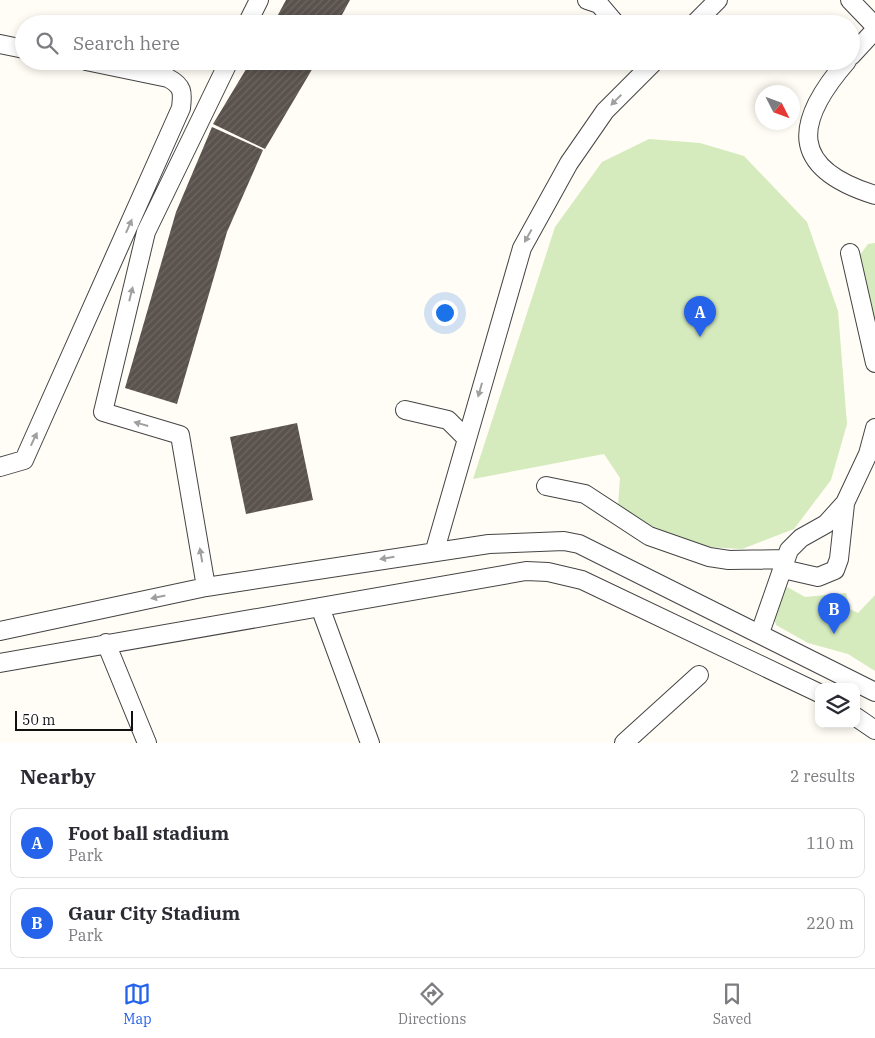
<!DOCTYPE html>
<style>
:root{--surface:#fff;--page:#f7f7f7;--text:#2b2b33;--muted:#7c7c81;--line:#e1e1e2;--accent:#2563eb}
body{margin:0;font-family:"IBM Plex Serif",serif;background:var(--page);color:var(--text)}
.controls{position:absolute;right:15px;bottom:15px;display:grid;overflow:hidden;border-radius:10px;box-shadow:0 2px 8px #0003}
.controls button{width:45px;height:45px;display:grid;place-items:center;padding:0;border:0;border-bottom:1px solid var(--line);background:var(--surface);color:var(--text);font:25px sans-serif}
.compass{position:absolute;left:755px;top:85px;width:45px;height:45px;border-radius:50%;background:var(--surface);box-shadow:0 2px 8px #0003;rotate:132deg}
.scale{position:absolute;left:15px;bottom:12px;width:118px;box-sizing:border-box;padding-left:5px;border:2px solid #111;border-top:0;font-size:14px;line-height:18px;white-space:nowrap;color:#111;-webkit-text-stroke:4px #fff;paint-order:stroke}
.you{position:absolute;left:444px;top:312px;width:18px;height:18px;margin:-12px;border:4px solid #fff;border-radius:50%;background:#1a73e8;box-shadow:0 0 0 8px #1a73e833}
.badge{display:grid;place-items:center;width:32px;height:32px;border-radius:50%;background:var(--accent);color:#fff;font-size:16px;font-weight:700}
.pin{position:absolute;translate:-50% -41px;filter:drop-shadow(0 1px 2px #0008)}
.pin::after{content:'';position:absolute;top:26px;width:18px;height:15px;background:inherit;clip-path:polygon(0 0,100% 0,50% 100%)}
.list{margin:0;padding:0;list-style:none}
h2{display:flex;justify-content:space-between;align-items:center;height:65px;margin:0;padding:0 20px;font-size:21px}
h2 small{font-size:16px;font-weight:400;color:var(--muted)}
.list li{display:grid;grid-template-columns:32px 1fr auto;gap:15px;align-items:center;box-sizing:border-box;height:70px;margin:0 10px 10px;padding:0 10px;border:1px solid var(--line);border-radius:10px}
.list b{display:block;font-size:19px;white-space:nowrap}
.list p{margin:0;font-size:16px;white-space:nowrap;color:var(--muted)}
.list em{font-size:16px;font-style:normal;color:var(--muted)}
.icon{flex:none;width:28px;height:28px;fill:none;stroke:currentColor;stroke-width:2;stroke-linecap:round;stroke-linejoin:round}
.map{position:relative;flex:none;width:875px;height:743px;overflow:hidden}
.search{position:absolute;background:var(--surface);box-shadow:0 2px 8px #0003;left:15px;right:15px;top:15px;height:55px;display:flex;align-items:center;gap:12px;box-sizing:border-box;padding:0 18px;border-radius:28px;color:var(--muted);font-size:19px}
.sheet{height:225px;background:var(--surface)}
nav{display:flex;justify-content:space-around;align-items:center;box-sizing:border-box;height:70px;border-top:1px solid var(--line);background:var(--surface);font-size:14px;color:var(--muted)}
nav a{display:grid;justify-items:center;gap:2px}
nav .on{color:var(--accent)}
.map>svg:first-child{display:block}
.park{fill:#d5ebbd}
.building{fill:url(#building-hatch)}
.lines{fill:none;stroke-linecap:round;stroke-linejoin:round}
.minor-casing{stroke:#444;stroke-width:20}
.minor{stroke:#fff;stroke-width:18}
.oneway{fill:#a0a0a0}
</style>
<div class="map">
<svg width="875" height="743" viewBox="0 0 875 743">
<defs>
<pattern id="building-hatch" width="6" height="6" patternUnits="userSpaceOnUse" patternTransform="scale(1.25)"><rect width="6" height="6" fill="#5a524d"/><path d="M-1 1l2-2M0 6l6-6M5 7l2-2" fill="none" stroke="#6d6662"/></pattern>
</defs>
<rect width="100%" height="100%" fill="#fffdf5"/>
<!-- park -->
<path class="park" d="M649,139L700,143L744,156L807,222L838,311L847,424L831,480L794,529L742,549L690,546L639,524L618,505L620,478L604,454L473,479L555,227L602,162Z
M875,243V339L857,259L868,244Z
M787,587L805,597L846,593L850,609L858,613L875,595V671L848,654L808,643L776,625L771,605Z"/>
<!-- building -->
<path class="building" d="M286,0H350L337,24H273Z
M251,61H317L265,149L213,124Z
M212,127L263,150L227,232L177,404L125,388L176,212Z
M297,423L313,500L246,514L230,437Z"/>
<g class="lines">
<!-- minor casing -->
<g class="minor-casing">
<path id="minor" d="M587,0L599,4L616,24
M850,0L875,26
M247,24L259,0
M694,24L718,0
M0,44L24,49
M851,56L875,30
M229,61L146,232L103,412L180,435L206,587L489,544L564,541L579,544L875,692
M847,61C794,122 788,168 875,195
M850,253L875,363
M405,410L448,420L466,438
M0,467L24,460L181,108C183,92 183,86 168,78L86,61
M546,486L585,494L649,536L709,557L729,560L785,559
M435,550L522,248L569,163L605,111L655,61
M783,569L818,577L835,570L839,559L845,504
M320,607L370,743
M0,631L206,587
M760,633L789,550L801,538L826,524L845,503L868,454L875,428
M106,643L147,743
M0,663L526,571L548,572L582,580L819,693
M856,717L875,730
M624,743L699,675"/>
</g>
<!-- minor -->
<use href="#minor" class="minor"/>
</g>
<!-- one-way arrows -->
<defs><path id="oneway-solid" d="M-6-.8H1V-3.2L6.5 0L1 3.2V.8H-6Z" transform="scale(1.25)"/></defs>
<g class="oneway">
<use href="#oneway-solid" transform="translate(616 100) rotate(135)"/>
<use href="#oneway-solid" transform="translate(129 226) rotate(-66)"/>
<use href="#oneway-solid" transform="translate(528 236) rotate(119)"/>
<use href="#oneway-solid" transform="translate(131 294) rotate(-76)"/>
<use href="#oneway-solid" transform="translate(480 390) rotate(106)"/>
<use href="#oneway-solid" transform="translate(141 424) rotate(-164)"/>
<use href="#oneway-solid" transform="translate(34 439) rotate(-65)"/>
<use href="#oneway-solid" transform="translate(201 555) rotate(-100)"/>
<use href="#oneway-solid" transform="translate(387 558) rotate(171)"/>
<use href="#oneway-solid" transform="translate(158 597) rotate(168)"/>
</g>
</svg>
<div class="controls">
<button><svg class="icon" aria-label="layers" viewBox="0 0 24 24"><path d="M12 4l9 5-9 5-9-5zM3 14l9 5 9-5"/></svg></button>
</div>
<svg class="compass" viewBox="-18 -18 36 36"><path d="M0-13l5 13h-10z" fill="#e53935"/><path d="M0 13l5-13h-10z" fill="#7c7c81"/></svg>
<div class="scale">50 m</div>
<div class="you"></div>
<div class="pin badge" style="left:700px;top:337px">A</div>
<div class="pin badge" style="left:834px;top:634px">B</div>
<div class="search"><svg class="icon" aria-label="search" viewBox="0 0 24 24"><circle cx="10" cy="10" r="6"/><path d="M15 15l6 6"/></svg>Search here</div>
</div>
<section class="sheet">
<h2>Nearby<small>2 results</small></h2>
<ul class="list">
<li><span class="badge">A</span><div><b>Foot ball stadium</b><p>Park</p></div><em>110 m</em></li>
<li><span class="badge">B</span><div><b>Gaur City Stadium</b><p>Park</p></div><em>220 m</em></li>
</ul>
</section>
<nav>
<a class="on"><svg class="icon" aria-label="map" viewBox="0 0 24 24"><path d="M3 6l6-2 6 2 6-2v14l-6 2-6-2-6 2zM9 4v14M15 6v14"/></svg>Map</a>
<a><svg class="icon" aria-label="directions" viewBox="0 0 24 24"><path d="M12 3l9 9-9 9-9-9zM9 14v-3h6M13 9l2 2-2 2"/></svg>Directions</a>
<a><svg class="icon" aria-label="saved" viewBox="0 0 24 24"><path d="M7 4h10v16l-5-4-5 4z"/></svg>Saved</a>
</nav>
